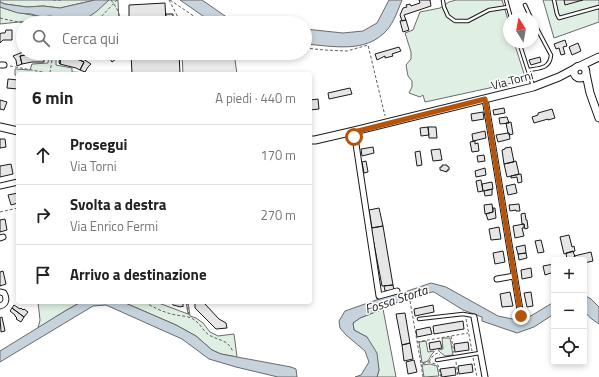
<!DOCTYPE html>
<html lang="it">
<meta charset="utf-8">
<style>
:root{--surface:#fff;--page:#f6f6f6;--text:#222;--muted:#767676;--line:#e0e0e0}
body{margin:0;font-family:"Titillium Web",sans-serif;background:var(--page);color:var(--text)}
.controls{position:absolute;right:12px;bottom:12px;display:grid;overflow:hidden;border-radius:4px;box-shadow:0 2px 6px #0003}
.controls button{width:36px;height:36px;display:grid;place-items:center;padding:0;border:0;border-bottom:1px solid var(--line);background:var(--surface);color:var(--text);font:20px sans-serif}
.compass{position:absolute;left:503px;top:12px;width:36px;height:36px;border-radius:50%;background:var(--surface);box-shadow:0 2px 6px #0003;rotate:349deg}
.stop{position:absolute;width:12px;height:12px;margin:-9px;border:3px solid #b45309;border-radius:50%;background:#fff}
.stop.end{background:#b45309;border-color:#fff;box-shadow:0 1px 4px #0008}
.list{margin:0;padding:0;list-style:none}
h2{display:flex;justify-content:space-between;align-items:center;height:52px;margin:0;padding:0 16px;font-size:17px}
h2 small{font-size:13px;font-weight:400;color:var(--muted)}
.list li{display:grid;grid-template-columns:26px 1fr auto;gap:12px;align-items:center;box-sizing:border-box;height:60px;padding:0 16px;border-top:1px solid var(--line)}
.list b{display:block;font-size:15px;white-space:nowrap}
.list p{margin:0;font-size:13px;white-space:nowrap;color:var(--muted)}
.list em{font-size:13px;font-style:normal;color:var(--muted)}
.icon{flex:none;width:22px;height:22px;fill:none;stroke:currentColor;stroke-width:2;stroke-linecap:round;stroke-linejoin:round}
.map{position:relative;flex:none;width:599px;height:377px;overflow:hidden}
.search{position:absolute;background:var(--surface);box-shadow:0 2px 6px #0003;left:16px;top:16px;width:296px;height:44px;display:flex;align-items:center;gap:10px;box-sizing:border-box;padding:0 14px;border-radius:22px;color:var(--muted);font-size:15px}
.panel{position:absolute;background:var(--surface);box-shadow:0 2px 6px #0003;left:16px;top:72px;width:296px;height:232px;border-radius:4px}
.map>svg:first-child{display:block}
.green{fill:#e0efe3;stroke:#6a6a6a}
.parking{fill:#ededed;stroke:#6a6a6a}
.water{fill:#c6d2dc;stroke:#6a6a6a}
.building{fill:#e6e6e6;stroke:#1a1a1a}
.lines{fill:none;stroke-linecap:round;stroke-linejoin:round}
.lane-casing{stroke:#1a1a1a;stroke-width:4.5}
.street-casing{stroke:#1a1a1a;stroke-width:7}
.secondary-casing{stroke:#1a1a1a;stroke-width:9}
.path{stroke:#5f5f5f;stroke-width:1;stroke-dasharray:3 2;stroke-linecap:butt}
.lane{stroke:#fff;stroke-width:2.5}
.street{stroke:#fff;stroke-width:5}
.secondary{stroke:#fff;stroke-width:7}
.route{stroke:#b45309;stroke-width:5}
.labels{text-anchor:middle;dominant-baseline:central;stroke-width:3;stroke-linejoin:round;paint-order:stroke}
.street-label{font-size:12px;fill:#1a1a1a;stroke:#fff}
.water-label{font-size:13px;font-style:italic;fill:#1a1a1a;stroke:#fff}
</style>
<div class="map">
<svg width="599" height="377" viewBox="0 0 599 377">
<rect width="100%" height="100%" fill="#fff"/>
<!-- green -->
<path class="green" d="M0,0H95L60,8L43,6L27,7L5,4L0,2Z
M109,0H118L119,23H37V20L0,24V7C13,12 27,14 41,17C45,17 49,16 53,18C65,19 80,23 91,15C97,10 102,4 109,0Z
M456,0H502L509,23V42H514L526,80L425,102L423,95L420,97L409,93L412,87V81L408,76L406,65L411,59V52L405,33L413,30L420,12L440,8L449,2Z
M543,0H599V22L554,38Z
M49,53H56V65L72,68V72L88,73L87,74H18V76L15,75V69L30,70L32,64L48,63Z
M38,302H81L65,311L38,328L40,320Z
M123,302H156L188,314L186,302H188L190,316L196,318L203,323L210,332L218,336L234,334L237,357L221,354L212,350L196,336L176,325Z
M383,309L396,377H377L379,370L367,337L354,330L353,323L360,318Z
M442,338H450L453,355L445,356C443,354 440,353 438,350L443,349Z
M426,341L428,352L434,351V352L432,354L428,361L422,363L419,342Z
M430,364L437,366L439,376L424,377L422,365Z"/>
<!-- parking -->
<path class="parking" d="M182,53H234L237,74H183Z"/>
<!-- water -->
<path class="water" d="M95,0H109L97,11L90,16L81,19H66L50,16L42,17L31,14L18,13L0,7V2L5,4L27,7L43,6L60,8Z
M180,0H202L228,18L256,23H213Z
M389,0H402C398,10 394,22 387,30C366,54 333,46 305,44V29L343,33L363,31L377,23Z
M431,283L446,287L498,316L517,320H522L529,317L554,302V314L534,327L517,333L482,321V317L463,310L434,292H432L382,307L383,309L360,318L353,323L354,330L367,337L377,353L379,370L377,377H355L361,375L369,362L365,351L346,335L340,328L339,321L345,311L382,298L402,293Z
M584,295L591,299L599,307V324C584,314 584,313 584,295Z
M81,302H123L176,325L196,336L212,350L221,354L291,367L296,369L297,377H278L236,367L209,359L182,339L106,305L93,306L0,362V351L65,311Z"/>
<!-- building -->
<path class="building" d="M419,0H430L431,6L404,15L406,20L402,21L400,15L403,8L407,7L406,5L410,4L411,6L420,3Z
M564,0H583L565,5Z
M165,3L166,23H129V5Z
M166,14H173V23H166Z
M406,20L409,30L403,32L400,21Z
M6,30H12V40H3L0,43V34L1,33H5Z
M565,40L567,46L563,47L565,54L561,55L559,48L556,49L554,44Z
M578,43L581,51L572,55L569,47Z
M399,47L401,51L392,54L393,56L385,58V56L377,60L375,54Z
M23,52V53H37L20,56L22,64L17,66L16,60L13,56Z
M37,53H44V62H32L22,64L20,56Z
M60,53H66L80,57L91,64L88,67L85,72L80,70L84,62L77,59L61,55L60,64L59,63Z
M106,53H118L120,56L112,62Z
M131,53H179L180,74H132Z
M61,55L77,59L84,62L80,70L76,68L60,64Z
M540,57L541,62L531,65L529,60Z
M8,79L18,80V89L7,88Z
M350,88L352,94L329,99L328,93Z
M318,99L319,109L310,110V100Z
M0,100L7,102L4,110L0,109Z
M504,108L505,113L494,115L493,110Z
M552,109L555,118L548,120V119L534,123L532,117L538,115V113Z
M483,112L484,119L472,121L471,114Z
M507,117L509,123L500,124L499,118Z
M511,122L513,134L509,135V133H508L506,123Z
M428,127L429,135L421,136L420,128Z
M428,127H436L437,138H429Z
M485,131L486,138L473,141L472,134Z
M508,133H509L510,139L498,142L496,135Z
M0,139H5L6,147L0,148Z
M475,141V144L478,143L479,151L472,152L470,142Z
M373,147L374,153L362,156L361,149Z
M511,147L514,162L504,164L502,150L505,149V148Z
M440,149L442,160L433,161L431,150Z
M420,151L422,165L417,166L415,152Z
M484,155L485,161L478,162L477,156Z
M366,161L368,172L364,173L362,162Z
M516,161L519,174L507,177L504,164Z
M11,164L13,174L0,177V166Z
M442,165H447V166L449,167V170H447V172L440,170V167H442Z
M485,168L486,175L476,177L475,171Z
M521,174L522,182L518,183L517,177L511,178V176Z
M481,180L483,191L478,192L476,181Z
M492,182L493,189L483,191L482,184Z
M515,184L517,193L508,195L506,186Z
M492,189V195L485,196L484,191Z
M18,193V203L11,205L8,195Z
M492,204L493,212L485,214L484,205Z
M519,204L520,211H516V210L510,211L509,205Z
M379,208L383,226L372,228L369,210Z
M493,208H495L496,218L488,220L486,214L493,212Z
M525,213L526,220H527L528,228L525,229L524,224H522L521,214Z
M5,219L7,230L0,232V220Z
M524,224V228H522L524,236L515,238L513,226Z
M383,226L393,285L382,286L371,228Z
M499,227L501,239L491,240L489,229Z
M569,235L572,247L574,246L575,251L564,254L560,237Z
M541,240L544,252L538,253L535,241Z
M525,245L526,253L518,254L516,247Z
M503,251L505,262L495,264L493,253Z
M573,251L576,260H567L566,253Z
M591,252L593,261L584,263V260H576L574,256Z
M526,253L527,258L519,260L518,254Z
M554,261V272L545,275L543,266L554,264L553,262Z
M531,268L532,277L522,279L521,270Z
M3,271L6,284L0,286V272Z
M393,285L394,290L385,291L384,286Z
M510,292L513,306L502,307L500,294Z
M531,292L533,306L527,307L524,293Z
M172,302H183V307L182,306L181,307L173,305Z
M195,302H204L205,304L219,319L226,323L227,328L216,329L195,308Z
M14,305L20,309L21,308L23,310L24,309L28,312L24,317L12,308Z
M433,305L434,312L415,316L414,309Z
M12,308L24,317L21,322L16,319L17,318L15,316V315L10,311Z
M405,313L410,343L402,345L396,314Z
M2,317L5,331L1,332L0,318Z
M463,321L464,329L434,334L433,326Z
M430,327L432,334L417,337L416,330Z
M440,341L442,348L430,350L429,343Z
M468,342L469,350L455,352L454,344Z
M410,343L413,359L404,361L402,345Z
M414,360L417,372L408,374L406,362Z
M472,364L473,372L459,374L458,366Z
M455,367L456,375L442,377L440,369Z"/>
<g class="lines">
<!-- lane casing -->
<g class="lane-casing">
<path id="lane" d="M506,0L511,18
M554,0L557,14L559,18L599,7
M443,1L444,7L448,16L455,21H468L489,10L508,7
M525,5L531,18
M519,42L533,86
M528,70C539,68 550,69 551,55L533,21
M419,319L463,314L474,316
M437,360L480,353"/>
</g>
<!-- street casing -->
<g class="street-casing">
<path id="street" d="M0,65H4
M485,99L521,316
M354,131L379,296L397,291
M0,186L18,182
M0,238L3,237
M497,279L514,276
M0,292L4,293C7,298 7,304 0,306
M474,317L485,377"/>
</g>
<!-- secondary casing -->
<g class="secondary-casing">
<path id="secondary" d="M580,66L599,57
M574 72a6 6 0 1 1 12 0a6 6 0 1 1-12 0Z
M586,74L590,93L599,118
M0,127L18,131
M310,140H315L354,131L533,87L559,77L576,68"/>
</g>
<!-- path -->
<path class="path" d="M53,0H61
M111,0C116,7 121,14 120,23
M169,0L181,23
M170,0L204,23
M0,18L4,19L23,23
M94,23L99,19L117,0
M305,48L324,50L347,51L368,45L385,116
M10,66L53,74
M50,73L53,53
M0,212L18,208
M410,301L421,364
M145,302C154,308 165,313 176,315C181,316 187,316 191,318C200,322 202,330 209,335C219,341 228,339 233,352
M187,302L189,316
M466,319L472,351
M451,336L454,353
M417,342L468,333
M473,358L477,377
M429,362L432,357L437,353L440,355
M456,362L458,377
M423,377L421,364L429,362L438,365L441,377"/>
<!-- lane -->
<use href="#lane" class="lane"/>
<!-- street -->
<use href="#street" class="street"/>
<!-- secondary -->
<use href="#secondary" class="secondary"/>
</g>
<g class="lines">
<!-- route -->
<path class="route" d="M354,137V132L485,99L521,316"/>
</g>
<g class="labels">
<!-- street labels -->
<g class="street-label">
<text transform="translate(512 80) rotate(-15)">Via Torni</text>
</g>
<!-- water labels -->
<g class="water-label">
<text transform="translate(396 299) rotate(-18)">Fossa Storta</text>
</g>
</g>
</svg>
<div class="controls">
<button>+</button>
<button>−</button>
<button><svg class="icon" aria-label="locate" viewBox="0 0 24 24"><circle cx="12" cy="12" r="6"/><path d="M12 2v4M12 18v4M2 12h4M18 12h4"/></svg></button>
</div>
<svg class="compass" viewBox="-18 -18 36 36"><path d="M0-13l5 13h-10z" fill="#e53935"/><path d="M0 13l5-13h-10z" fill="#767676"/></svg>
<div class="stop" style="left:354px;top:137px"></div>
<div class="stop end" style="left:521px;top:316px"></div>
<div class="search"><svg class="icon" aria-label="search" viewBox="0 0 24 24"><circle cx="10" cy="10" r="6"/><path d="M15 15l6 6"/></svg>Cerca qui</div>
<section class="panel">
<h2>6 min<small>A piedi · 440 m</small></h2>
<ul class="list">
<li><svg class="icon" aria-label="ahead" viewBox="0 0 24 24"><path d="M12 20V5M6 11l6-6 6 6"/></svg><div><b>Prosegui</b><p>Via Torni</p></div><em>170 m</em></li>
<li><svg class="icon" aria-label="right" viewBox="0 0 24 24"><path d="M7 20v-9h11M14 6l5 5-5 5"/></svg><div><b>Svolta a destra</b><p>Via Enrico Fermi</p></div><em>270 m</em></li>
<li><svg class="icon" aria-label="arrive" viewBox="0 0 24 24"><path d="M6 21V4h12l-3 4 3 4H6"/></svg><div><b>Arrivo a destinazione</b></div></li>
</ul>
</section>
</div>
